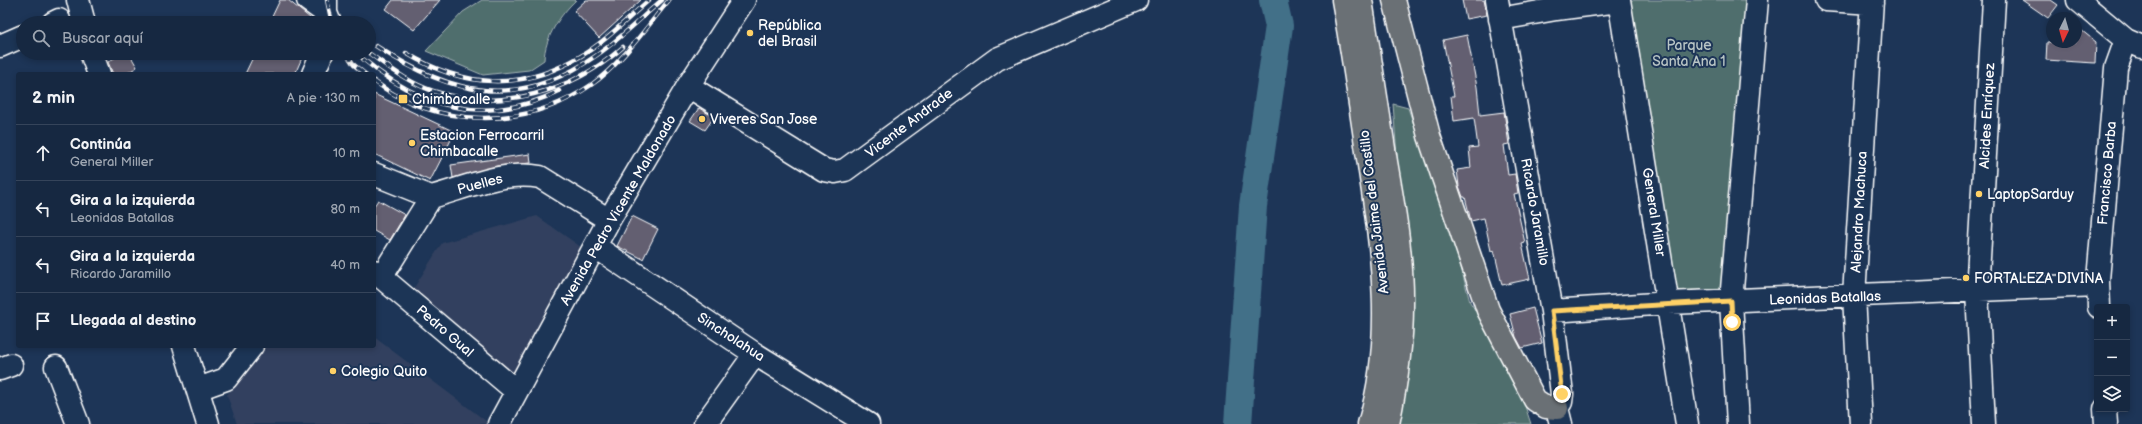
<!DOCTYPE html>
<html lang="es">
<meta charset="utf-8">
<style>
:root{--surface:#162841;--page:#1f3048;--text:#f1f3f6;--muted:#9ea6b1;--line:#35445a}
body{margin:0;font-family:"Balsamiq Sans",sans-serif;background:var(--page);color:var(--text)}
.controls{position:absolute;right:12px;bottom:12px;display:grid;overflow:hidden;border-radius:4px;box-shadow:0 2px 6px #0003}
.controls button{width:36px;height:36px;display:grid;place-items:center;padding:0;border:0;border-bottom:1px solid var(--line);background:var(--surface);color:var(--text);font:20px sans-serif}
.compass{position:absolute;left:2046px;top:12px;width:36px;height:36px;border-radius:50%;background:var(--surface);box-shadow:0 2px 6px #0003;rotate:185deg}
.stop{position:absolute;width:12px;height:12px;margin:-9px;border:3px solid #ffd166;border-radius:50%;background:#fff}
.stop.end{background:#ffd166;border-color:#fff;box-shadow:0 1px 4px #0008}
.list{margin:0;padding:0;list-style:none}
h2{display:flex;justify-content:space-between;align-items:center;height:52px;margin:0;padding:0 16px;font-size:17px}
h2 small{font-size:13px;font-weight:400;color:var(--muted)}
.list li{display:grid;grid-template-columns:26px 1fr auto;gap:12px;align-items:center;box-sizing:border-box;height:56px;padding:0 16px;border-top:1px solid var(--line)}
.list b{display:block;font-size:15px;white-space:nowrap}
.list p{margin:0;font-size:13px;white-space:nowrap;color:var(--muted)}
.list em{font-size:13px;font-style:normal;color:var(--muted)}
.icon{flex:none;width:22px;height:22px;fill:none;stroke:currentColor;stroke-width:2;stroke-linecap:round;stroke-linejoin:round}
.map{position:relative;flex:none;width:2142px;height:424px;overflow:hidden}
.search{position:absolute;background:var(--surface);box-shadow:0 2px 6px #0003;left:16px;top:16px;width:360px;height:44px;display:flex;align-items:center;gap:10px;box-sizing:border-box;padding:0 14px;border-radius:22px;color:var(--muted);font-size:15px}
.panel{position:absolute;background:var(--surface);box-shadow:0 2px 6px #0003;left:16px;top:72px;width:360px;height:276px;border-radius:4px}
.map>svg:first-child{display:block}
.built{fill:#32415f}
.green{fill:#4f6e6d;stroke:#a7b6b6}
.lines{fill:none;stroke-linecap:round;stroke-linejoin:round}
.river{stroke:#436f88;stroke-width:28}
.building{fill:#635e71;stroke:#fff}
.minor-casing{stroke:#fff;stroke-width:25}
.major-casing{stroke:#fff;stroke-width:25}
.minor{stroke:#1d3557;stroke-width:22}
.major{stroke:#6a7074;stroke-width:22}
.rail-casing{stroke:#fff;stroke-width:4.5}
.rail{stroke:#1d3557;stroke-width:3;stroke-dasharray:9;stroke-linecap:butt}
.route{stroke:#ffd166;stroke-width:5}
.poi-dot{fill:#ffd166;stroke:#1d3557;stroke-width:1.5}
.labels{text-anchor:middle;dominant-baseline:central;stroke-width:4;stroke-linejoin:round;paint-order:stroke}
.poi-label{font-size:14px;fill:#fff;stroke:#1d3557;text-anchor:start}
.park-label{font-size:14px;fill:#b9c5c5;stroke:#1d3557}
.street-label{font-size:14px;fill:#fff;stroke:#1d3557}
</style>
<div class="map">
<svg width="2142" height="424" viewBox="0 0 2142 424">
<rect width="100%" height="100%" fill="#1d3557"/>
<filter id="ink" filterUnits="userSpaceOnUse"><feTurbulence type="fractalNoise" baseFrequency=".025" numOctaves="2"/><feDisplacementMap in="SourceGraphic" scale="8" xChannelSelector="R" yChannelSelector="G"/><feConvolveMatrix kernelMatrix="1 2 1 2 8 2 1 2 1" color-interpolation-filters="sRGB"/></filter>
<g filter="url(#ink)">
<!-- built -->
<path class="built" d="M537,216L588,252L516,380L407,299L442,243Z
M374,337L490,424H237L227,395L265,346H374Z"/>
<!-- green -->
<path class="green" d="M482,0H576C560,15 545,37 544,60L529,70L483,75L426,51L463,12Z
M1630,0H1747L1727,289L1673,291Z
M1393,104L1408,108L1451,230L1470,302L1484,324L1520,391L1531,424H1393L1409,311Z"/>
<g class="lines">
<!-- river -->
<path class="river" d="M1238,424L1253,206L1279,26L1273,0"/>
</g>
<!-- building -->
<path class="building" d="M280,0H288L316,23H269Z
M393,0H440L414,30L386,9Z
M586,0H641L599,38L574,11Z
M1462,0H1484L1487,15L1466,19Z
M2022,0H2051L2058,5L2048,18Z
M2076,26L2096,42L2095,63L2046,60L2047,42H2076Z
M1467,35L1477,87L1480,115L1504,112L1509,144L1504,145L1508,175L1515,174L1518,193L1514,194L1525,243L1522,244L1530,279L1502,285L1494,250L1491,251L1484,218L1471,221L1465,197H1463L1459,186L1457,170L1471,168L1469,148L1478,147L1474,118L1454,121L1451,96H1454L1443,40Z
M122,53H129L137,67L126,74H113L108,62Z
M255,53H304L295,74H245Z
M374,94L455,132L430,181L374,154Z
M699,108L714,117L705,130L690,121Z
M530,154L531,163L497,166L453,178L451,165Z
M378,200L405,215L390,240L374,231V206Z
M632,216L658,229L643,259L617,246Z
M1533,308L1542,343L1522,348L1516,337L1510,314Z"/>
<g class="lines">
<!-- minor casing -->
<g class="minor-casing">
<path id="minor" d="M78,0L84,23
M308,0L326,13
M326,0V13L330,23
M1497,0L1552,311L1562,394L1561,402L1557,408L1561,424
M1619,0L1687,424
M1826,0L1872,3
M2078,0L2126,40L2142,47
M1500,19L1556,9L1619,1
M53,23L59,20
M0,46L23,36
M91,53L99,74
M313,74L322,53
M688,86L824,170L835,172L845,170L997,59L1136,0
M374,174L431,197
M596,247L755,354L868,424
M374,271L516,391
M382,276L431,197C465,188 505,170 540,177L609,220
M2099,307L2098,280L2116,68L2126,40
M1552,311L1669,303L2097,285
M184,346L208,424
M56,367L78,424
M0,369L11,365
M198,389L226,379L252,346
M2105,409L2106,424
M499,424L609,220L688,86L744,0
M705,424L755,354
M1738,424L1731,301L1757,0
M1861,424L1854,296L1872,0
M1984,424L1977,292L1994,0"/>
</g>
<!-- major casing -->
<g class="major-casing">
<path id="major" d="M1343,0C1353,55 1361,110 1369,165C1382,251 1395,339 1369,424
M1361,0C1369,54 1378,108 1386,162C1394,209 1403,258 1402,307C1402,346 1396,385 1388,424
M1394,0L1429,136L1488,310L1535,400L1546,407L1557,408"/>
</g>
<!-- minor -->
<use href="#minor" class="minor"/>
<!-- major -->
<use href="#major" class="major"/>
<!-- rail casing -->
<g class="rail-casing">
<path id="rail" d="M327,0L332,23
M376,46C452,96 518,111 597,55C620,39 641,18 662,0
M346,53L354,65L365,74
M406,53C464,88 521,92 581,56C606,41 627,19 649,0
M370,54C390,68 409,83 433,91C499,113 572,92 623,47
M363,59C421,108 487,127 559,91
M374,81C437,129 526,130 591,85C621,64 645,29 669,0"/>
</g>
<!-- rail -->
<use href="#rail" class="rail"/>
</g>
</g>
<g class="lines" filter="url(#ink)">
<!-- route -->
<path class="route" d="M1562,394L1552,311L1731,301L1732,322"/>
</g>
<!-- markers -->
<g class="poi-dot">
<circle cx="750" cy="33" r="4"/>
<rect x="398" y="94" width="10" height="10" rx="2"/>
<circle cx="702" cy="119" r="4"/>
<circle cx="412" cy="143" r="4"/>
<circle cx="1979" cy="194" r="4"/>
<circle cx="1966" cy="278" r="4"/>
<circle cx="333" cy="371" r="4"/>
</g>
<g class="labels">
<!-- poi labels -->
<g class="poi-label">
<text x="758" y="25">República<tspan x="758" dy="16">del Brasil</tspan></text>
<text x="412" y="99">Chimbacalle</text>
<text x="710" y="119">Viveres San Jose</text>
<text x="420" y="135">Estacion Ferrocarril<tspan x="420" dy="16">Chimbacalle</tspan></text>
<text x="1987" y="194">LaptopSarduy</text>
<text x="1974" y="278">FORTALEZA DIVINA</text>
<text x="341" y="371">Colegio Quito</text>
</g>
<!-- park labels -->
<g class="park-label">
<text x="1689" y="45">Parque<tspan x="1689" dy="16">Santa Ana 1</tspan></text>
</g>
<!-- street labels -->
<g class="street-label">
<text transform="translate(1987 116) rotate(-87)">Alcides Enríquez</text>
<text transform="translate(909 123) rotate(-37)">Vicente Andrade</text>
<text transform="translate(2107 173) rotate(-85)">Francisco Barba</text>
<text transform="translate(480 184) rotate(-15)">Puelles</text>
<text transform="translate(618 210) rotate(-60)">Avenida Pedro Vicente Maldonado</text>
<text transform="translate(1374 212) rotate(-97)">Avenida Jaime del Castillo</text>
<text transform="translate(1535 212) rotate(80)">Ricardo Jaramillo</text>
<text transform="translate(1654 212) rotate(81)">General Miller</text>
<text transform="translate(1859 212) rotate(-87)">Alejandro Machuca</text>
<text transform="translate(1825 298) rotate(-2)">Leonidas Batallas</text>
<text transform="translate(445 331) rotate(41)">Pedro Gual</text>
<text transform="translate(731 337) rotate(33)">Sincholahua</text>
</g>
</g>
</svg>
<div class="controls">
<button>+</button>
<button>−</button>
<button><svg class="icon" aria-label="layers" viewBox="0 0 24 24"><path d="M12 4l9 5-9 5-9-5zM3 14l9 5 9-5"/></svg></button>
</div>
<svg class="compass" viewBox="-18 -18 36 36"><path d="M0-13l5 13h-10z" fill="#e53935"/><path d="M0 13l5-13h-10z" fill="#9ea6b1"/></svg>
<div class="stop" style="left:1732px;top:322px"></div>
<div class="stop end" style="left:1562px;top:394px"></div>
<div class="search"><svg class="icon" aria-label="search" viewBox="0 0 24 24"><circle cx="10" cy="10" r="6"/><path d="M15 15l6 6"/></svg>Buscar aquí</div>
<section class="panel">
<h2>2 min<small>A pie · 130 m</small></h2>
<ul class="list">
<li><svg class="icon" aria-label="ahead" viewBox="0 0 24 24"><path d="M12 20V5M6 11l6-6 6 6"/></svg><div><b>Continúa</b><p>General Miller</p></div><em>10 m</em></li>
<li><svg class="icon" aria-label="left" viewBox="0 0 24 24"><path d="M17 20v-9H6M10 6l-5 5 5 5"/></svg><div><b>Gira a la izquierda</b><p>Leonidas Batallas</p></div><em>80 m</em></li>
<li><svg class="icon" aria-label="left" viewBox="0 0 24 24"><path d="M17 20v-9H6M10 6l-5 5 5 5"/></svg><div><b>Gira a la izquierda</b><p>Ricardo Jaramillo</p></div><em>40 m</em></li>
<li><svg class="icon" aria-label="arrive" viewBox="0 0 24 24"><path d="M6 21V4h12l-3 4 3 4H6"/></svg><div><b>Llegada al destino</b></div></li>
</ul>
</section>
</div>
